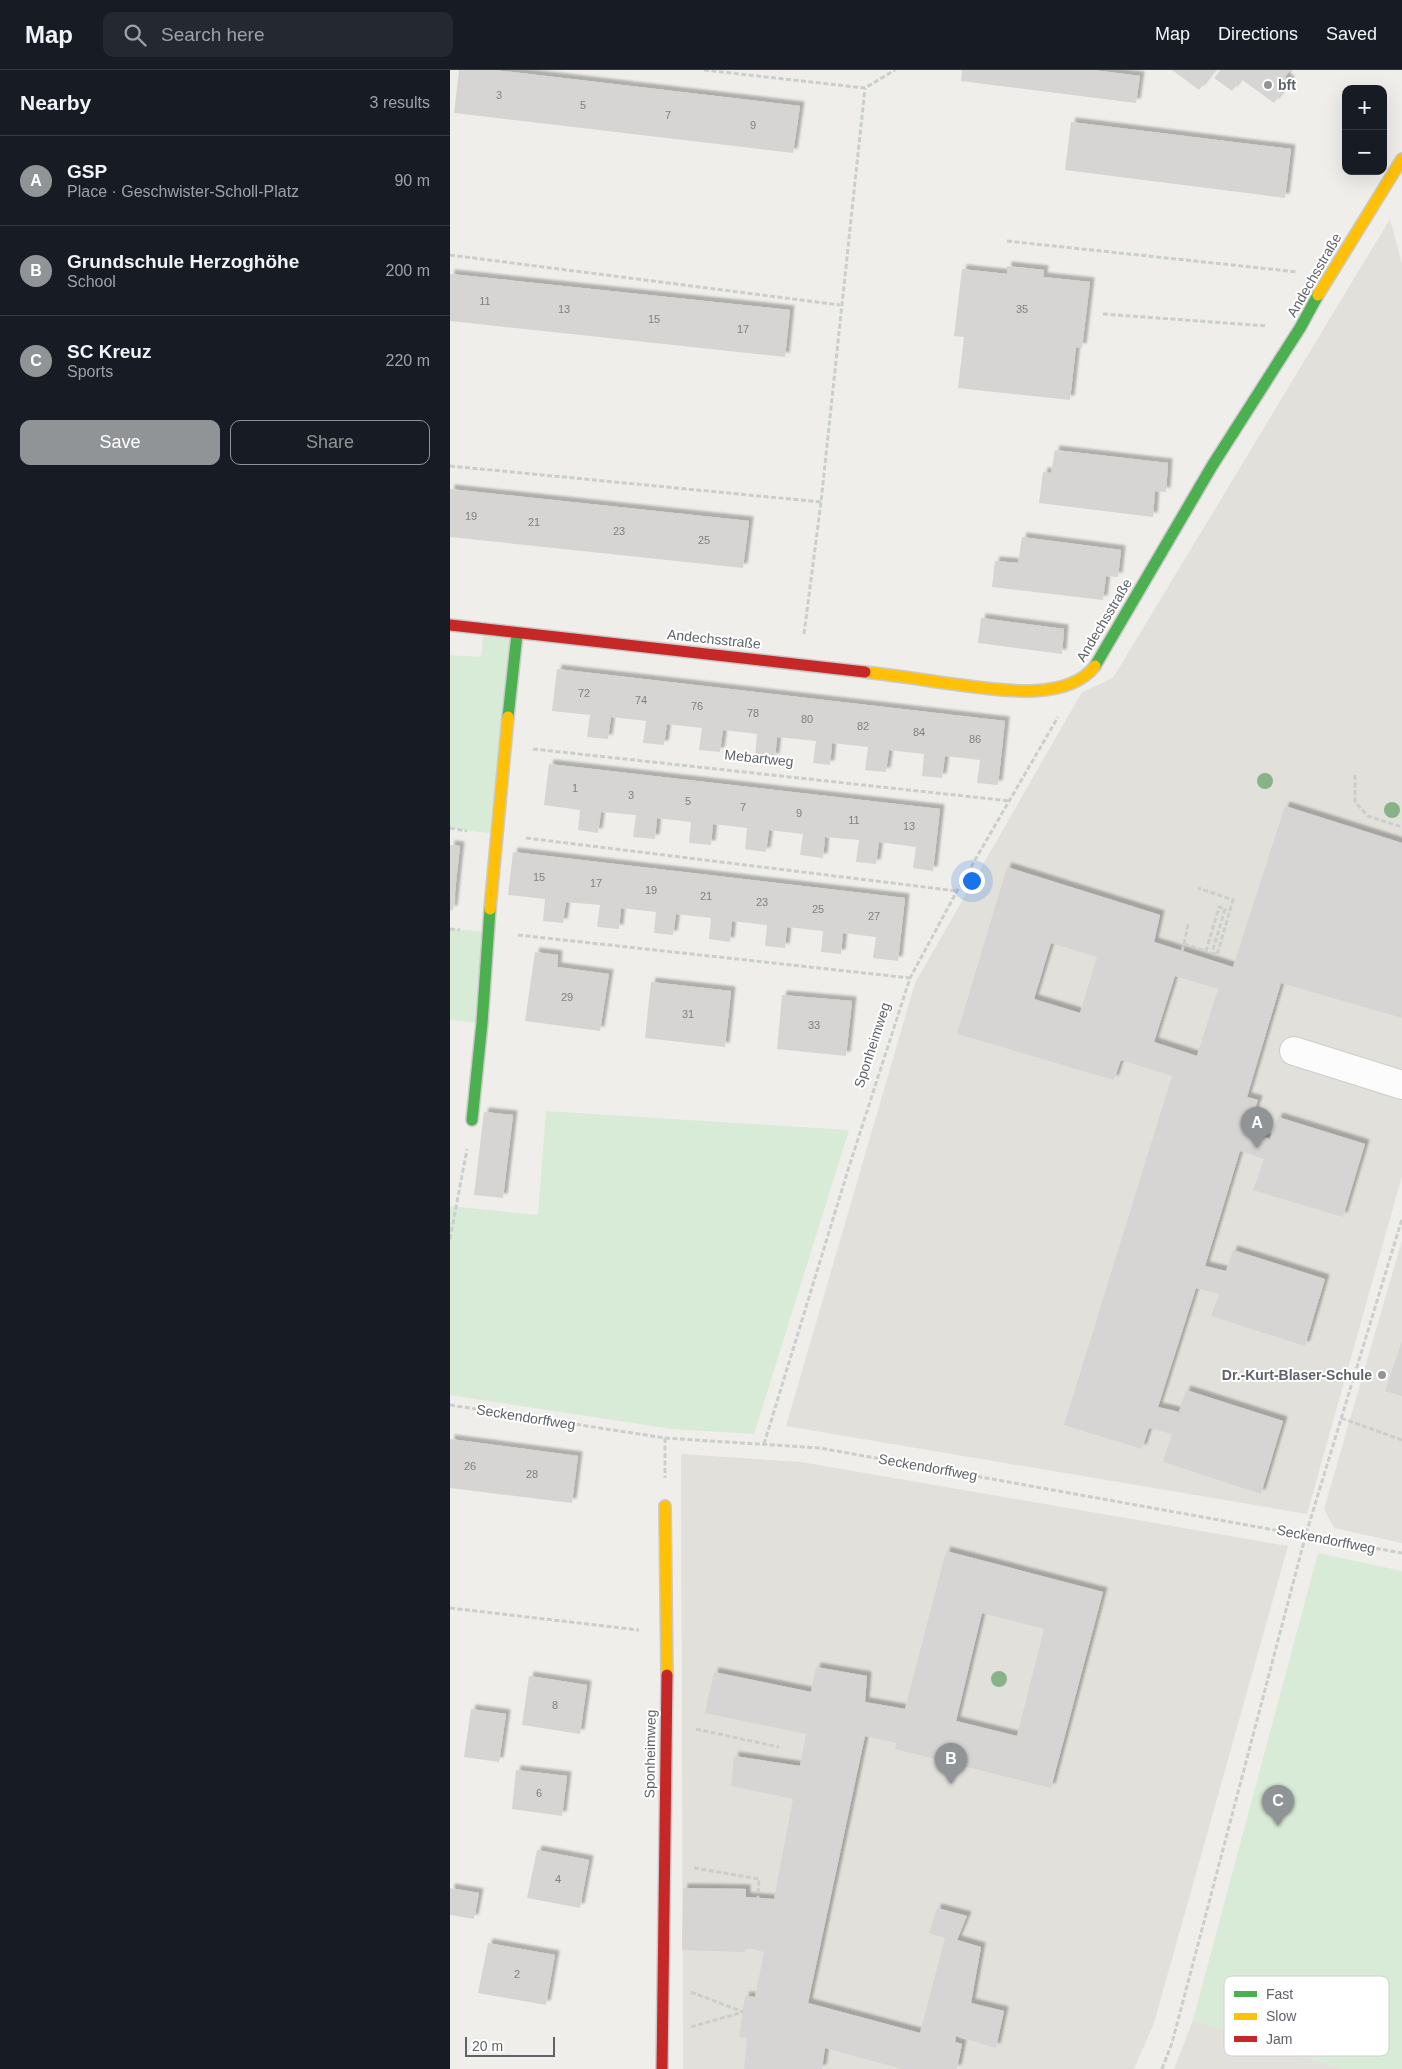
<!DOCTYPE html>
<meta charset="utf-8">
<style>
:root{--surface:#171b24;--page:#242831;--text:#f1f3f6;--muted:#9ea1a6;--line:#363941;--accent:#919496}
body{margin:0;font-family:Helvetica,sans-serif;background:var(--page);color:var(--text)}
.controls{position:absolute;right:15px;top:15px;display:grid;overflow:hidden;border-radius:10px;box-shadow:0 5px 20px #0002}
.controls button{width:45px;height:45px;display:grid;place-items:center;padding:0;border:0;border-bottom:1px solid var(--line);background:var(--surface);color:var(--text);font:25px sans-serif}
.scale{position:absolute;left:15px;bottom:12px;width:90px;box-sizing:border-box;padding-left:5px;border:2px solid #5f6368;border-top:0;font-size:14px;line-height:18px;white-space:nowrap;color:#5f6368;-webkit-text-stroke:4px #fff;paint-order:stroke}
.you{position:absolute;left:521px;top:810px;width:18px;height:18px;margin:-12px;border:4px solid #fff;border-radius:50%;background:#1a73e8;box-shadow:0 0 0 8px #1a73e833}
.badge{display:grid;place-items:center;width:32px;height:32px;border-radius:50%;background:var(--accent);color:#fff;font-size:16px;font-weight:700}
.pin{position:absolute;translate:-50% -41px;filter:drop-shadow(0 1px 2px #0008)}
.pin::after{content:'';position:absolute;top:26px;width:18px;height:15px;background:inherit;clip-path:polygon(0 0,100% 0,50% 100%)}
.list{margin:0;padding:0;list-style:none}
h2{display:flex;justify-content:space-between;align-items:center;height:65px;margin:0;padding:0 20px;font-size:21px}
h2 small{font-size:16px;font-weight:400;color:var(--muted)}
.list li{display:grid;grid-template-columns:32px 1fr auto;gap:15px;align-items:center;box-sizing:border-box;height:90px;padding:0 20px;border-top:1px solid var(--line)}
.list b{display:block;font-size:19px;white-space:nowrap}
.list p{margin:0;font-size:16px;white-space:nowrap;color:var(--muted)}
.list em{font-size:16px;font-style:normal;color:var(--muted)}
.actions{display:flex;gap:10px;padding:15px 20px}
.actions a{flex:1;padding:11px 0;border:1px solid var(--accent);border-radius:10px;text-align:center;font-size:18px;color:var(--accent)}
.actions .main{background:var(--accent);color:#fff}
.icon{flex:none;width:28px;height:28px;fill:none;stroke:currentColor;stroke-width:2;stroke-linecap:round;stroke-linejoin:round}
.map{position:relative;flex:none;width:952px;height:1999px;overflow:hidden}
header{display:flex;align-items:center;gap:30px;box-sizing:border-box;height:70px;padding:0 25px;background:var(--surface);border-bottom:1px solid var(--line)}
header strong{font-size:24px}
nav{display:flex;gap:28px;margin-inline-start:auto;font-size:18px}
.search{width:350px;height:45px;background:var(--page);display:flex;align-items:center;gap:12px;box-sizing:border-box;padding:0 18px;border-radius:10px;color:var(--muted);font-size:19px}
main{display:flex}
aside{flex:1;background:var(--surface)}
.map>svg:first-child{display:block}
.education{fill:#e2e0da}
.green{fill:#d8ebd6}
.building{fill:#d6d5d3;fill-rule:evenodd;filter:url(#shadow)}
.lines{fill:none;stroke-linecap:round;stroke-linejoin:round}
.street-casing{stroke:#cbcccc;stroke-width:30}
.fast-casing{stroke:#cacacb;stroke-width:14}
.slow-casing{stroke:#cacacb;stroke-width:14}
.jam-casing{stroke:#cacacb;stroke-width:14}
.path{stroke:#cacfcc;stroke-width:3;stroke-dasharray:5 2.5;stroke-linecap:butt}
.street{stroke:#fdfcfc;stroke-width:28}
.fast{stroke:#4caf50;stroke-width:11}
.slow{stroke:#ffc107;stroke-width:11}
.jam{stroke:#c62828;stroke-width:11}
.tree{fill:#88b388}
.poi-dot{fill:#919496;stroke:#fff;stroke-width:2}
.labels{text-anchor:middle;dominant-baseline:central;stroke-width:4;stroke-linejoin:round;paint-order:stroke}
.number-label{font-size:11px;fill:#7e8184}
.poi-label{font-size:14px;font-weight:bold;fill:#5f6368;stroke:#fff;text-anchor:start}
.street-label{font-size:14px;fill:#5f6368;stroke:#fff}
.key{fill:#fff;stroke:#cfd0d2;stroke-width:1}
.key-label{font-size:14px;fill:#5f6368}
</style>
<header>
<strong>Map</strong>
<div class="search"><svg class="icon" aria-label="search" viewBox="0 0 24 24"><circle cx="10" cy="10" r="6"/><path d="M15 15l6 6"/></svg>Search here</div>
<nav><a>Map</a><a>Directions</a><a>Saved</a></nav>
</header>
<main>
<aside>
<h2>Nearby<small>3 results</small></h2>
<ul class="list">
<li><span class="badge">A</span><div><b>GSP</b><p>Place · Geschwister-Scholl-Platz</p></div><em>90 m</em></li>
<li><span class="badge">B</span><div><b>Grundschule Herzoghöhe</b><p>School</p></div><em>200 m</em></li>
<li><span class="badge">C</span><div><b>SC Kreuz</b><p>Sports</p></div><em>220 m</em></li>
</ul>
<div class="actions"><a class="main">Save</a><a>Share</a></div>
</aside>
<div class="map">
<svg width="952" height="1999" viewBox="0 0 952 1999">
<defs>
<filter id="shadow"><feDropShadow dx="4.5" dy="-4.5" stdDeviation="1" flood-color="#0004"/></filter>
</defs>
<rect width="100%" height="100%" fill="#efeeea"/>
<!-- education -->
<path class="education" d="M940,149L952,194V1106L857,1444L336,1356L465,913L632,622L663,608Z
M952,1170V1473L884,1458L874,1439Z
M231,1384L351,1392L838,1476L704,1953L684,1999H233Z
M743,1950L893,1999H724Z"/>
<!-- green -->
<path class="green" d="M34,559L67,564L46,764L0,758V585L31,587Z
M0,859L39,862L32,953L0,950Z
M96,1041L399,1060L304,1364L222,1359L0,1325V1136L88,1145Z
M868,1483L952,1501V1999H893L743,1950Z"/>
<!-- building -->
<path class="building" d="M9,0H44L350,36L343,83L4,43Z
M512,0H643L690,6L686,33L511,11Z
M722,0H764L749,20Z
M771,0H840L835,7L840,11L824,33L791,9L782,21L764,8Z
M621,52L841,79L835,128L615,100Z
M557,196L594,200L593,207L640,212L632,278L626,277L620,330L508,318L514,267L504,266L512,199L557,204Z
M0,204L340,240L335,287L0,251Z
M605,380L718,393L716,422L705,421L703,447L589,433L593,402L601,403Z
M0,419L299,451L293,498L0,467Z
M572,467L671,480L668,507L656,506L653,530L542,517L545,491L568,493Z
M531,548L614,559L612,584L528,573Z
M107,599L555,651L548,715L527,713L530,690L495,686L492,708L472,706L474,684L439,680L436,702L415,700L418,677L382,673L380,695L363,693L366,671L327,667L325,688L305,686L307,664L273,660L270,682L249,680L252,658L217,654L214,675L193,673L196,651L161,647L158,669L137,667L140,645L102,641Z
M99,694L490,739L483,801L463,798L466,777L429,772L426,794L406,792L409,770L375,767L373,788L350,785L353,764L319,760L316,782L295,779L297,758L263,754L261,775L239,773L241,752L207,748L205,769L183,767L186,745L151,742L148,763L128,760L130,740L94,735Z
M835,736L952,773V948L831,913L797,1027L808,1030L798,1061L820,1069L828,1047L915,1074L893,1147L803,1120L814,1089L790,1081L755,1196L776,1201L783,1180L875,1209L855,1276L761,1246L769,1224L746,1218L708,1337L729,1342L736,1320L833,1351L811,1424L713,1392L722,1364L699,1358L692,1379L614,1355L722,1006L671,990L664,1010L507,964L557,797L710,845L704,872L783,897ZM601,873L647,887L630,943L584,929ZM725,906L768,919L747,986L704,972Z
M0,775L10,776L3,840H0Z
M63,782L455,828L448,891L423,888L426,867L393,863L391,884L371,882L373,861L337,857L335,878L315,876L317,855L282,851L280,872L259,869L261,848L226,844L223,865L204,863L206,842L171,838L169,859L147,857L150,835L116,832L113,853L93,851L95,829L58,825Z
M85,882L108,885L107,897L159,904L150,961L75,951Z
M201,912L281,921L275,977L195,968Z
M332,925L402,931L396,986L327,979Z
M34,1042L63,1045L53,1128L24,1125Z
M952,1271V1326L935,1321Z
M0,1369L128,1386L122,1433L0,1418Z
M496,1481L653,1522L601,1718L445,1679L446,1673L415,1666L358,1933L470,1963L495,1868L479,1863L487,1838L517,1846L507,1870L531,1877L521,1933L554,1941L546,1978L506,1966L505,1972L512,1974L507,1999H452L375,1978L372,1999H294L297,1968L289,1967L295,1926L305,1927L314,1882L295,1877V1882L232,1880L233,1818L296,1819V1827L324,1829L343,1729L281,1716L284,1686L350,1696L356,1664L255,1643L264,1602L361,1622L366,1597L417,1606L415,1632L455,1639ZM532,1543L594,1559L567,1666L506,1651Z
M79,1606L137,1615L130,1664L72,1655Z
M21,1639L56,1644L49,1692L14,1687Z
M66,1700L117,1706L112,1746L62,1739Z
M87,1780L139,1790L130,1838L77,1828Z
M0,1818L29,1823L24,1849L0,1845Z
M38,1873L105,1885L96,1935L28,1923Z"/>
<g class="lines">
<!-- street casing -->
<g class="street-casing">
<path id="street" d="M844,981L952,1015"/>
</g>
<!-- fast casing -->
<g class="fast-casing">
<path id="fast" d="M645,596L762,396L850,258L868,225
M58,647L67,564
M22,1050L32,953L40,839"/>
</g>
<!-- slow casing -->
<g class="slow-casing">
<path id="slow" d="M868,225L952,89
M415,602C442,605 469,609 495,613C537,618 615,635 645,596
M40,839L58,647
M215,1436L217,1605"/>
</g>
<!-- jam casing -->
<g class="jam-casing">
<path id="jam" d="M0,555L415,602
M212,1999L217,1605"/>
</g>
<!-- path -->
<path class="path" d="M254,0L415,18L445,0
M557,171L848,202
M0,185L390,235
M653,244L817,256
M0,396L371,432
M354,564L371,432L415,18
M83,679L560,731
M905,705V732L918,746L952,757
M0,758L17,761
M76,768L507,821
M0,859L10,860
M68,865L460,908
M734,874L738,854
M732,881L734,874L756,881L769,837L775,839L762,883L767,885L783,830L748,818
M0,1169L17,1079
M0,1335L215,1368L370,1378L952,1483
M891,1348L952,1370
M215,1368V1408
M314,1374L398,1100L460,908L507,821L608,647
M0,1538L189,1560
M246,1659L329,1677
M244,1798L309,1809L308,1828
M241,1922L293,1942
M241,1957L293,1942
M712,1999L722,1973L856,1464L952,1149"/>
<!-- street -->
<use href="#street" class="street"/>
<!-- fast -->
<use href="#fast" class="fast"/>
<!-- slow -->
<use href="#slow" class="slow"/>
<!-- jam -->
<use href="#jam" class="jam"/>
</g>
<!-- trees -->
<g class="tree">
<circle cx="815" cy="711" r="8"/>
<circle cx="942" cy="740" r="8"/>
<circle cx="549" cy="1609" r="8"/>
</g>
<!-- markers -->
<g class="poi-dot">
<circle cx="818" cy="15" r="5"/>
<circle cx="932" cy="1305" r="5"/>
</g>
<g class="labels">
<!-- number labels -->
<g class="number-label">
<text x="49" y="25">3</text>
<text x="133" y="35">5</text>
<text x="218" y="45">7</text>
<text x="303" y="55">9</text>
<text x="35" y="231">11</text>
<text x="114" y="239">13</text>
<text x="572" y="239">35</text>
<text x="204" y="249">15</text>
<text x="293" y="259">17</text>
<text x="21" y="446">19</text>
<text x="84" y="452">21</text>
<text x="169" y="461">23</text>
<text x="254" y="470">25</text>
<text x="134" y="623">72</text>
<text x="191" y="630">74</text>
<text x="247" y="636">76</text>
<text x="303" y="643">78</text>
<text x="357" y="649">80</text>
<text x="413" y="656">82</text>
<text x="469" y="662">84</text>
<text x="525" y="669">86</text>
<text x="125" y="718">1</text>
<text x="181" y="725">3</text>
<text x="238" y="731">5</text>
<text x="293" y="737">7</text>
<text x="349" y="743">9</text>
<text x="404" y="750">11</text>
<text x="459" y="756">13</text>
<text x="89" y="807">15</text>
<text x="146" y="813">17</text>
<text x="201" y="820">19</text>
<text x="256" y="826">21</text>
<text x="312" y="832">23</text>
<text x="368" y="839">25</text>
<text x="424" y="846">27</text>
<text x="117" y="927">29</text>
<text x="238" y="944">31</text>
<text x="364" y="955">33</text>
<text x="20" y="1396">26</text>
<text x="82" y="1404">28</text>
<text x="105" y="1635">8</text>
<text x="89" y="1723">6</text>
<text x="108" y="1809">4</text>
<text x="67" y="1904">2</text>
</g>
<!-- poi labels -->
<g class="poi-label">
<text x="828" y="15">bft</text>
<text x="922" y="1305" text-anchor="end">Dr.-Kurt-Blaser-Schule</text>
</g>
<!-- street labels -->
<g class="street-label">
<text transform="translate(864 205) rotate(-60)">Andechsstraße</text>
<text transform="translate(654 550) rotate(-59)">Andechsstraße</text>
<text transform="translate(264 569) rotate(6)">Andechsstraße</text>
<text transform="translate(309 688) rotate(6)">Mebartweg</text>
<text transform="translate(422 975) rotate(-72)">Sponheimweg</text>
<text transform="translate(76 1347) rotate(9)">Seckendorffweg</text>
<text transform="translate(478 1397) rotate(10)">Seckendorffweg</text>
<text transform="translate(876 1469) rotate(11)">Seckendorffweg</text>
<text transform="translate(200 1684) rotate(-89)">Sponheimweg</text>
</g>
</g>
<!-- legend -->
<rect x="774" y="1906" width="165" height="80" rx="8" class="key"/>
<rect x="784" y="1921" width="23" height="6" fill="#4caf50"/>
<rect x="784" y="1943" width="23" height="7" fill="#ffc107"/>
<rect x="784" y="1966" width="23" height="6" fill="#c62828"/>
<g class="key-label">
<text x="816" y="1929">Fast</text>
<text x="816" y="1951">Slow</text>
<text x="816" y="1974">Jam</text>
</g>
</svg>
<div class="controls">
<button>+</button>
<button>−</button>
</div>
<div class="scale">20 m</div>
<div class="you"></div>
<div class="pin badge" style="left:807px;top:1078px">A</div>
<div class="pin badge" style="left:501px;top:1714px">B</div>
<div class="pin badge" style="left:828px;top:1756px">C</div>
</div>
</main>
